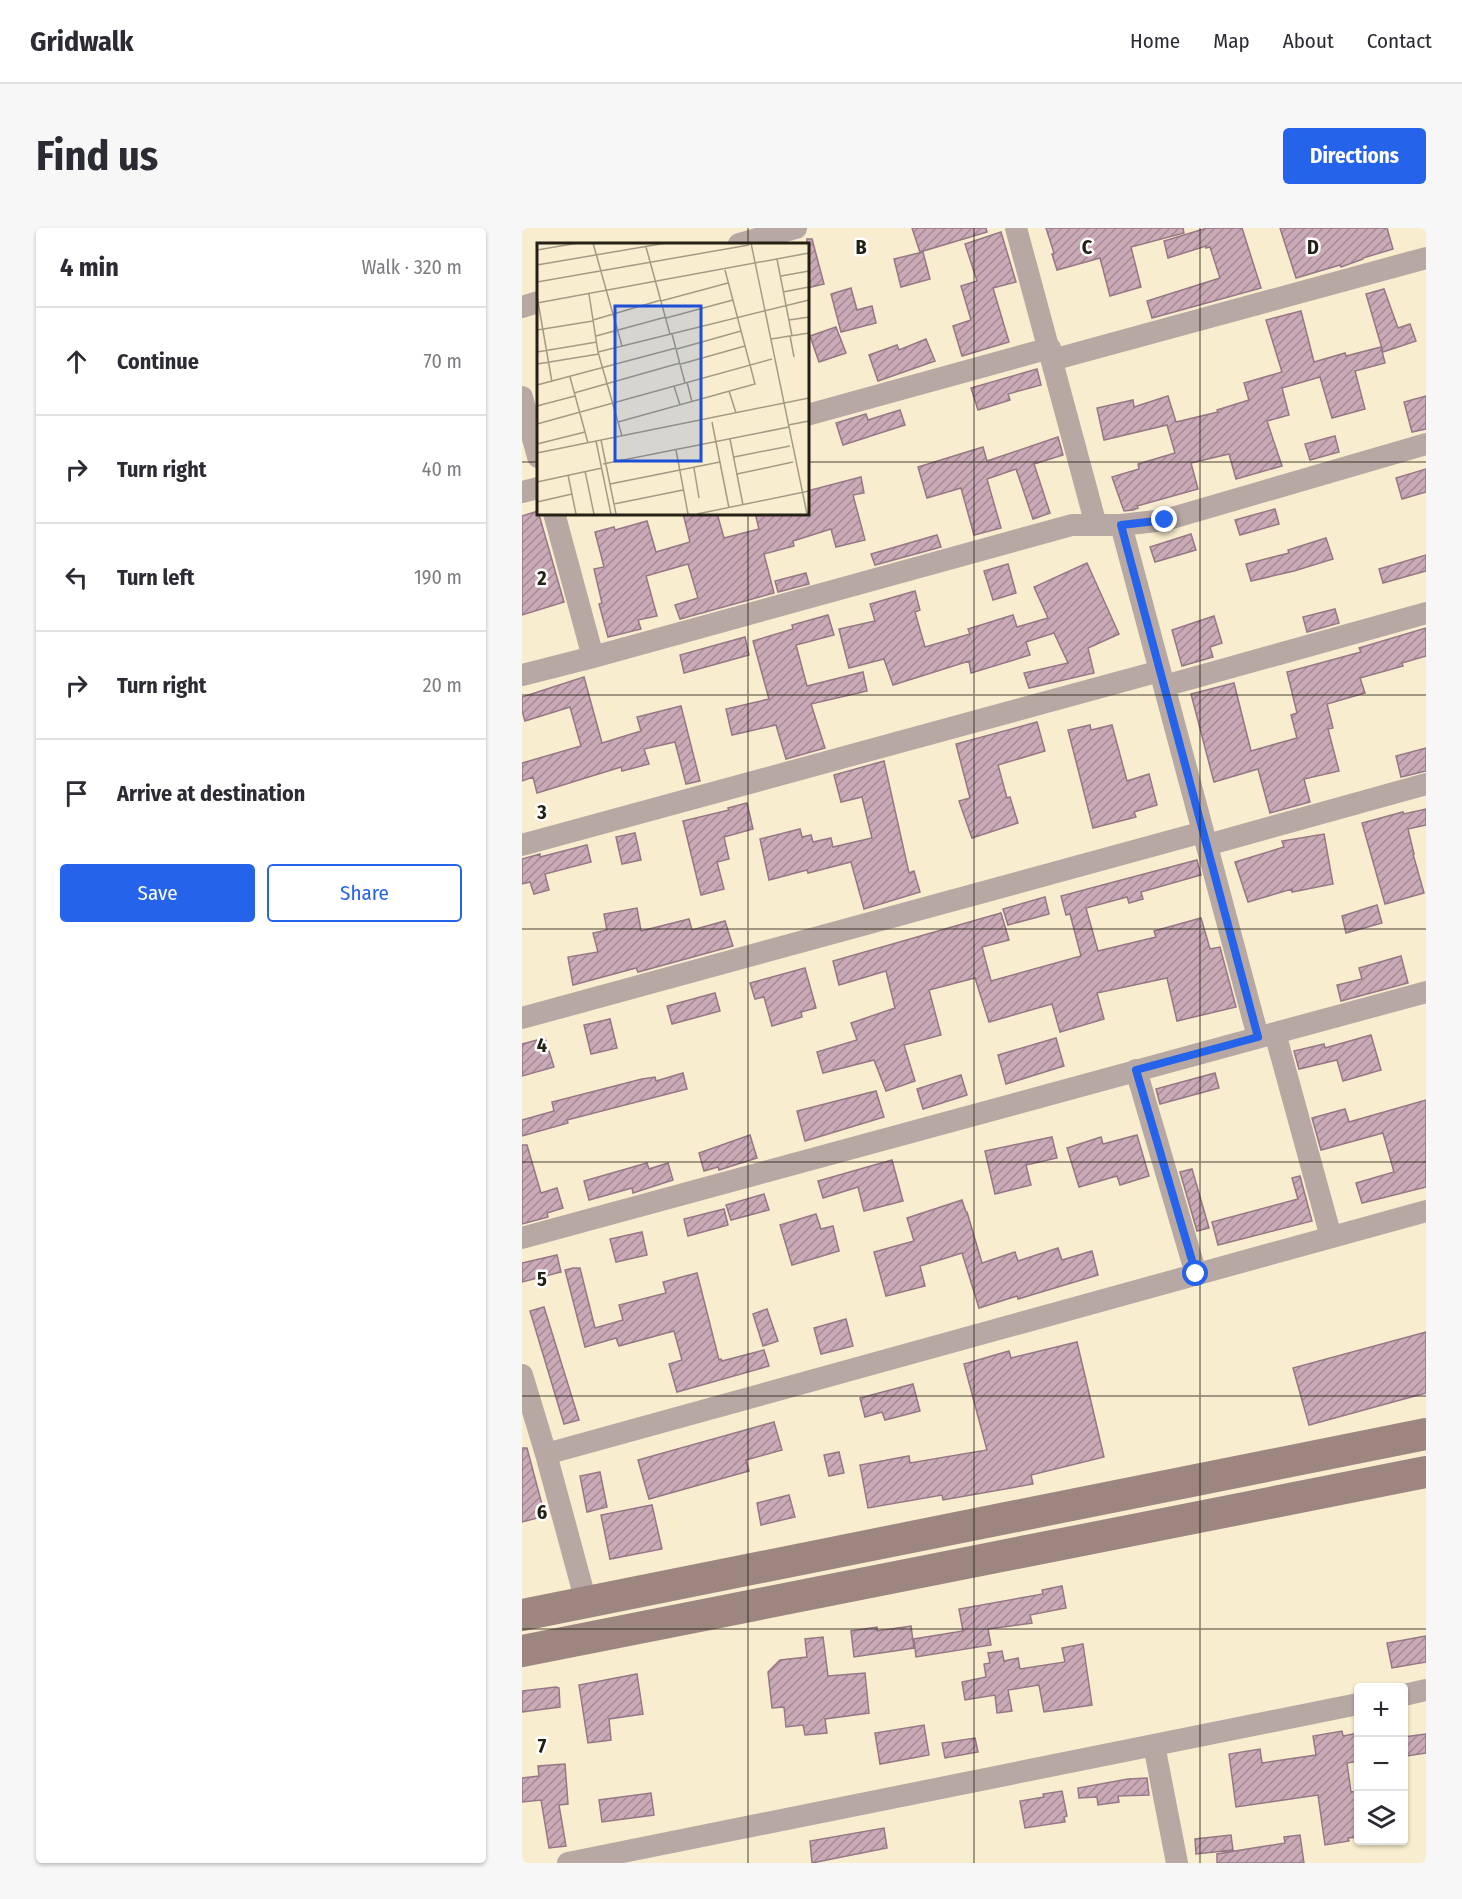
<!DOCTYPE html>
<meta charset="utf-8">
<style>
:root{--surface:#fff;--page:#f7f7f7;--text:#2b2b33;--muted:#7c7c81;--line:#e1e1e2;--accent:#2563eb}
body{margin:0;font-family:"Fira Sans Condensed",sans-serif;background:var(--page);color:var(--text)}
.controls{position:absolute;right:18px;bottom:18px;display:grid;overflow:hidden;border-radius:6px;box-shadow:0 2px 4px #0004}
.controls button{width:54px;height:54px;display:grid;place-items:center;padding:0;border:0;border-bottom:2px solid var(--line);background:var(--surface);color:var(--text);font:30px sans-serif}
.stop{position:absolute;width:18px;height:18px;margin:-14px;border:4px solid #2563eb;border-radius:50%;background:#fff}
.stop.end{background:#2563eb;border-color:#fff;box-shadow:0 2px 6px #0008}
.list{margin:0;padding:0;list-style:none}
h2{display:flex;justify-content:space-between;align-items:center;height:78px;margin:0;padding:0 24px;font-size:26px}
h2 small{font-size:20px;font-weight:400;color:var(--muted)}
.list li{display:grid;grid-template-columns:39px 1fr auto;gap:18px;align-items:center;box-sizing:border-box;height:108px;padding:0 24px;border-top:2px solid var(--line)}
.list b{display:block;font-size:22px;white-space:nowrap}
.list em{font-size:20px;font-style:normal;color:var(--muted)}
.actions{display:flex;gap:12px;padding:18px 24px}
.actions a{flex:1;padding:14px 0;border:2px solid var(--accent);border-radius:6px;text-align:center;font-size:21px;color:var(--accent)}
.actions .main{background:var(--accent);color:#fff}
.icon{flex:none;width:33px;height:33px;fill:none;stroke:currentColor;stroke-width:2;stroke-linecap:round;stroke-linejoin:round}
.map{position:relative;flex:none;width:904px;height:1635px;overflow:hidden;border-radius:6px}
header{display:flex;align-items:center;gap:36px;box-sizing:border-box;height:84px;padding:0 30px;background:var(--surface);border-bottom:2px solid var(--line)}
header strong{font-size:28px}
nav{display:flex;gap:33px;margin-inline-start:auto;font-size:21px}
.intro{display:flex;align-items:center;justify-content:space-between;box-sizing:border-box;height:144px;padding:0 36px}
h1{margin:0;font-size:42px}
.button{padding:15px 27px;border-radius:6px;background:var(--accent);color:#fff;font-size:21px;font-weight:700}
main{display:flex;gap:36px;padding:0 36px}
aside{flex:1;background:var(--surface);border-radius:6px;box-shadow:0 2px 4px #0004}
.map>svg:first-child{display:block}
.building{fill:url(#building-hatch);stroke:#967885;stroke-width:1.5}
.lines{fill:none;stroke-linecap:round;stroke-linejoin:round}
.minor{stroke:#b7a8a4;stroke-width:22}
.secondary{stroke:#9d8680;stroke-width:32}
.route{stroke:#2563eb;stroke-width:8}
.grid{fill:none;stroke:#242014;stroke-width:1.5;stroke-opacity:0.55}
.inset-road{fill:none;stroke:#a39b84;stroke-width:1.5}
.view{fill:#1d4ed8;fill-opacity:0.15;stroke:#1d4ed8;stroke-width:3}
.inset-edge{fill:none;stroke:#242014;stroke-width:3}
.grid-label{font-size:20px;text-anchor:middle;font-weight:bold;fill:#242014;stroke:#fff;stroke-width:5;stroke-linejoin:round;paint-order:stroke}
</style>
<header>
<strong>Gridwalk</strong>
<nav><a>Home</a><a>Map</a><a>About</a><a>Contact</a></nav>
</header>
<div class="intro"><h1>Find us</h1><a class="button">Directions</a></div>
<main>
<aside>
<h2>4 min<small>Walk · 320 m</small></h2>
<ul class="list">
<li><svg class="icon" aria-label="ahead" viewBox="0 0 24 24"><path d="M12 20V5M6 11l6-6 6 6"/></svg><div><b>Continue</b></div><em>70 m</em></li>
<li><svg class="icon" aria-label="right" viewBox="0 0 24 24"><path d="M7 20v-9h11M14 6l5 5-5 5"/></svg><div><b>Turn right</b></div><em>40 m</em></li>
<li><svg class="icon" aria-label="left" viewBox="0 0 24 24"><path d="M17 20v-9H6M10 6l-5 5 5 5"/></svg><div><b>Turn left</b></div><em>190 m</em></li>
<li><svg class="icon" aria-label="right" viewBox="0 0 24 24"><path d="M7 20v-9h11M14 6l5 5-5 5"/></svg><div><b>Turn right</b></div><em>20 m</em></li>
<li><svg class="icon" aria-label="arrive" viewBox="0 0 24 24"><path d="M6 21V4h12l-3 4 3 4H6"/></svg><div><b>Arrive at destination</b></div></li>
</ul>
<div class="actions"><a class="main">Save</a><a>Share</a></div>
</aside>
<div class="map">
<svg width="904" height="1635" viewBox="0 0 904 1635">
<defs>
<pattern id="building-hatch" width="6" height="6" patternUnits="userSpaceOnUse" patternTransform="scale(1.5)"><rect width="6" height="6" fill="#cbaab8"/><path d="M-1 1l2-2M0 6l6-6M5 7l2-2" fill="none" stroke="#a58a94"/></pattern>
</defs>
<rect width="100%" height="100%" fill="#f8edce"/>
<!-- building -->
<path class="building" d="M390,0H464L465,4L398,24Z
M524,0H661L662,5L609,19L619,59L588,68L578,30L535,42L530,26L532,25Z
M685,0H720L739,60L630,90L625,73L698,50L688,19L684,20V18L646,30L642,13Z
M758,0H865L871,21L841,30V31L819,39L818,37L774,50Z
M479,4L494,54L471,60L487,114L440,128L431,98L449,92L439,58L455,53L443,16Z
M285,11H290L302,56L285,60Z
M401,24L408,51L379,59L372,31Z
M329,60L335,82L350,78L354,95L319,104L309,66Z
M862,61L876,100L888,96L894,113L861,124L844,66Z
M779,83L792,134L823,125L824,128L859,119L863,135L833,143L843,181L810,190L798,149L760,160L767,187L745,193L760,238L714,251L707,226L669,235L676,261L615,278L616,280L611,282L602,283L590,249L617,241L616,236L653,225L645,197L582,212L575,180L611,172L612,179L646,168L654,194L696,184L695,182L727,172L722,155L760,144L744,92Z
M314,99L324,125L297,134L288,108Z
M404,111L413,133L356,153L347,127L375,117L377,122Z
M515,141L519,157L486,166L488,172L456,182L449,160Z
M904,168V201L890,204L882,174Z
M378,182L383,197L321,217L314,195L344,186L346,192Z
M813,208L817,224L788,232L783,216Z
M536,209L541,227L512,236L528,285L511,291L494,241L465,251L479,300L452,307L439,260L405,270L396,239L461,219L465,233Z
M904,241V264L880,271L874,250Z
M339,249L342,265L331,267L343,312L314,319L309,301L271,313L272,318L242,326L252,365L158,391L153,377L176,370L166,336L124,348L135,388L116,392L119,401L86,409L77,376L80,375L72,341L82,339L73,304L92,299L93,302L125,293L134,324L168,314L161,285H195L202,310L237,301L233,285H285V263Z
M753,281L757,296L718,307L713,292Z
M16,283L42,374L0,387V288Z
M669,306L674,322L633,334L628,319Z
M415,307L419,319L353,337L349,326Z
M804,310L811,331L772,343L729,353L724,336L767,325L766,322Z
M904,327V343L861,355L857,341Z
M565,335L597,406L566,420L572,445L507,460L502,445L546,435L532,405L504,414L508,427L449,445L447,433L371,457L362,431L327,440L317,401L353,393L348,376L393,363L398,382L393,384L403,419L448,406L446,401L491,387L495,399L526,390L512,359Z
M486,336L494,365L471,372L462,343Z
M284,345L287,356L256,364L253,353Z
M813,381L817,395L785,404L781,389Z
M306,387L312,407L274,417L285,458L341,444L345,463L289,476L303,520L264,531L254,497L210,507L204,481L247,471L231,413L271,401L270,397Z
M692,388L700,415L688,419L691,429L660,438L650,402Z
M904,400V428L880,435L881,438L838,450L843,465L805,476L811,500L806,501L817,543L782,551L788,574L748,585L736,541L692,554L669,466L712,455L729,523L775,510L769,487L775,485L765,444L839,424L837,420Z
M223,409L227,427L162,445L158,427Z
M62,449L80,515L119,503L115,489L159,478L178,553L164,556L153,514L122,521L127,536L100,543L99,539L15,565L11,549L0,553V535L59,518L48,479L3,493L0,483V469Z
M515,494L523,523L476,537L485,570L488,569L496,595L450,610L437,573L448,570L434,516Z
M568,497L569,502L590,497L605,553L627,546L635,577L612,584L614,589L571,600L546,502Z
M904,520V543L879,549L874,528Z
M362,533L387,645L392,643L398,664L342,681L329,634L286,645L285,642L247,652L238,611L278,601L280,609L289,607L291,614L309,610L311,619L350,610L340,569L319,574L312,547Z
M225,575L231,601L202,609L207,631L195,634L202,661L179,667L161,593L207,582L206,580Z
M904,581V597L886,601L892,626H891L902,665L863,676L840,595L881,584L882,586Z
M113,605L119,632L100,636L94,609Z
M802,606L811,656L770,664V661L726,674L713,634L762,619L760,613Z
M65,617L69,634L23,646L27,662L12,666L8,654L0,656V631L18,626V629Z
M675,632L679,647L619,664L621,671L607,675L605,669L564,680L576,723L634,709L632,703L679,690L688,721L698,719L714,779L655,793L645,750L575,765L582,791L538,804L530,776L467,794L453,750L407,762L419,807L382,817L393,853L364,863L352,832L301,845L295,824L335,812L329,795L373,780L364,743L317,757L311,733L479,685L487,712L460,719L469,753L559,728L548,686L544,687L539,668Z
M523,669L527,686L486,697L481,681Z
M855,677L860,695L824,705L820,688Z
M115,680L119,703L167,691L170,702L203,693L211,718L116,744L114,740L51,757L46,729L76,724L71,705L85,702L82,686Z
M879,728L886,755L819,773L815,757L840,751L837,740Z
M283,740L294,780L279,784L280,789L250,798L242,769L233,771L228,755Z
M193,765L198,783L150,796L145,778Z
M88,791L95,820L69,826L62,797Z
M849,807L859,842L821,853L815,832L777,841L772,823L802,816L803,820Z
M23,810L32,839L0,848V816Z
M534,810L542,838L484,856L476,827Z
M161,845L165,861L45,892L46,895L0,908V892L32,883L30,874L120,851L133,849L134,853Z
M693,845L697,860L638,876L634,861Z
M439,847L445,867L401,881L395,861Z
M354,863L362,889L283,913L275,883Z
M904,872V959L840,975L834,955L872,944L861,905L799,922L790,890L823,881L827,894Z
M228,907L235,930L197,942L196,939L182,943L177,925Z
M615,907L627,948L598,957L595,948L557,959L545,920L579,909L581,916Z
M530,909L535,930L504,937L509,957L473,966L463,923Z
M0,917H5L19,965L35,960L41,980L25,985L26,989L0,996Z
M370,932L381,973L342,983L336,959L301,970L296,953Z
M125,935L127,941L146,935L151,952L111,965L110,960L67,972L62,953Z
M670,941L687,1000L675,1003L658,944Z
M778,948L790,993L696,1017L690,994L776,971L770,950Z
M242,966L247,982L209,992L204,977Z
M440,972L444,984H445L460,1035L493,1024L496,1033L536,1020L540,1032L570,1023L576,1047L496,1071L495,1068L457,1080L440,1025L398,1038L403,1058L364,1068L352,1024L392,1013L385,990Z
M202,981L206,997L166,1008L162,991Z
M294,986L299,1001L311,998L317,1023L270,1037L258,997Z
M120,1004L125,1027L94,1034L88,1011Z
M35,1027L39,1044L0,1054V1035Z
M51,1040H58L73,1100L101,1092L97,1077L144,1065L141,1054L175,1045L197,1132L199,1131L200,1133L242,1122L247,1138L155,1164L147,1136L160,1132L152,1103L97,1118L94,1110L63,1119L43,1042Z
M22,1079L57,1192L42,1196L8,1083Z
M245,1081L256,1113L241,1118L231,1086Z
M324,1091L331,1118L299,1126L292,1100Z
M904,1104V1165L787,1197L771,1140Z
M555,1114L582,1229L509,1247L511,1256L421,1272L420,1267L346,1280L338,1237L387,1228L388,1235L465,1222L442,1136L487,1123L489,1130Z
M391,1156L398,1183L363,1192L360,1184L343,1189L338,1170Z
M252,1194L260,1222L224,1232L227,1243L127,1271L116,1232Z
M0,1220H5L23,1288L0,1294Z
M317,1224L322,1245L307,1248L302,1227Z
M78,1244L85,1279L65,1284L58,1248Z
M267,1267L273,1289L239,1297L235,1275Z
M130,1277L140,1321L88,1331L79,1287Z
M540,1358L544,1380L508,1387L510,1395L466,1401L469,1417L394,1429L392,1411L441,1403L437,1381L521,1366L520,1362Z
M389,1398L392,1420L332,1429L329,1403L355,1399V1403Z
M904,1408V1434L870,1440L865,1415Z
M301,1409L306,1448L343,1445L347,1485L303,1491L305,1505L283,1507L281,1497L264,1499L262,1479L250,1480L246,1444L258,1432L285,1429L283,1411Z
M561,1416L570,1477L522,1484L517,1457L486,1462L490,1483L475,1485L473,1467L443,1472L440,1454L464,1449L462,1436L468,1435L466,1425L480,1423L482,1433L496,1430L498,1441L543,1434L540,1420Z
M115,1446L121,1486L87,1491L89,1512L66,1515L57,1457Z
M34,1459L37,1460L38,1479L0,1484V1463Z
M402,1497L407,1527L358,1536L353,1505Z
M820,1503L821,1508L837,1505V1533L825,1535L829,1564L837,1563V1609L826,1610L827,1613L803,1617L796,1567L714,1579L707,1526L738,1521L740,1535L794,1527L791,1508Z
M904,1506V1525L885,1528L882,1509Z
M453,1510L456,1524L423,1530L420,1515Z
M43,1536L46,1576L37,1577L44,1618L27,1620L19,1572L0,1574V1550L17,1548L16,1538Z
M625,1550L627,1567L596,1568L597,1574L576,1577L575,1569L557,1570L556,1560L606,1551Z
M540,1563L545,1588L542,1589L543,1594L503,1600L498,1573L522,1569L521,1566Z
M129,1565L132,1587L80,1594L77,1572Z
M362,1600L365,1620L290,1635L288,1613Z
M709,1607L711,1622L674,1626L673,1611Z
M778,1607L782,1635H695V1626L763,1615L762,1609Z"/>
<g class="lines">
<!-- minor -->
<path class="minor" d="M494,0L574,297
M217,16L274,0
M0,79L16,74
M530,132L904,30
M0,169L16,229
M285,187L528,120
M0,264L16,260
M32,285L71,429
M599,297L736,809
M0,447L71,429L550,297H599L643,292L904,216
M642,458L904,385
M0,617L638,443
M685,617L904,556
M0,790L681,604
M753,805L809,1009
M614,842L674,1046
M0,1010L904,764
M0,1147L24,1226L64,1374
M24,1226L904,983
M882,1467L904,1462
M632,1517L655,1635
M46,1635L836,1476"/>
<!-- secondary -->
<path class="secondary" d="M0,1387L904,1206
M0,1423L904,1244"/>
</g>
<g class="lines">
<!-- route -->
<path class="route" d="M643,292L599,297L736,809L614,842L674,1046"/>
</g>
<!-- grid -->
<path class="grid" d="M226,0V16M452,0V1635M678,0V1635M0,234H16M285,234H904M226,285V1635M0,467H904M0,701H904M0,934H904M0,1168H904M0,1401H904"/>
<!-- overview -->
<g transform="translate(15 15)">
<rect width="272" height="272" fill="#f8edce"/>
<path class="inset-road" d="M56,0L85,103M214,0L270,271M109,4L133,91M0,7L41,0M240,16L255,93M0,22L129,0M244,33L272,28M0,39L212,2M246,49L272,44M52,51L61,109L85,193M0,53L15,139M124,58L191,40M0,60L272,10M129,75L196,57M56,77L124,57M252,77L272,74M0,87L56,78M135,91L148,140M59,93L129,74M253,93L257,114M234,96L272,90M140,106L204,88M0,109L60,99M61,109L272,57M0,121L62,111M144,121L208,103M33,134L51,200M150,139L155,159M0,142L139,105M137,143L143,162M192,148L199,170M37,150L143,120M0,163L38,153M81,179L218,141L188,27M175,179L192,265M0,181L235,116M251,182L272,178M193,196L206,262M64,197L79,271M59,198L74,271M0,201L48,189M139,207L151,271M0,210L272,155M197,214L253,203M66,221L252,184M157,225L162,255M48,228L57,271M200,231L256,219M31,232L39,271M0,239L65,225M73,241L183,219M0,259L35,251M77,261L146,247M160,271L272,248"/>
<path class="view" d="M78,63H164V218H78Z"/>
<rect width="272" height="272" class="inset-edge"/>
</g>
<g class="grid-label">
<text x="339" y="26">B</text>
<text x="565" y="26">C</text>
<text x="791" y="26">D</text>
<text x="20" y="357">2</text>
<text x="20" y="591">3</text>
<text x="20" y="824">4</text>
<text x="20" y="1058">5</text>
<text x="20" y="1291">6</text>
<text x="20" y="1525">7</text>
</g>
</svg>
<div class="controls">
<button>+</button>
<button>−</button>
<button><svg class="icon" aria-label="layers" viewBox="0 0 24 24"><path d="M12 4l9 5-9 5-9-5zM3 14l9 5 9-5"/></svg></button>
</div>
<div class="stop" style="left:674px;top:1046px"></div>
<div class="stop end" style="left:643px;top:292px"></div>
</div>
</main>
